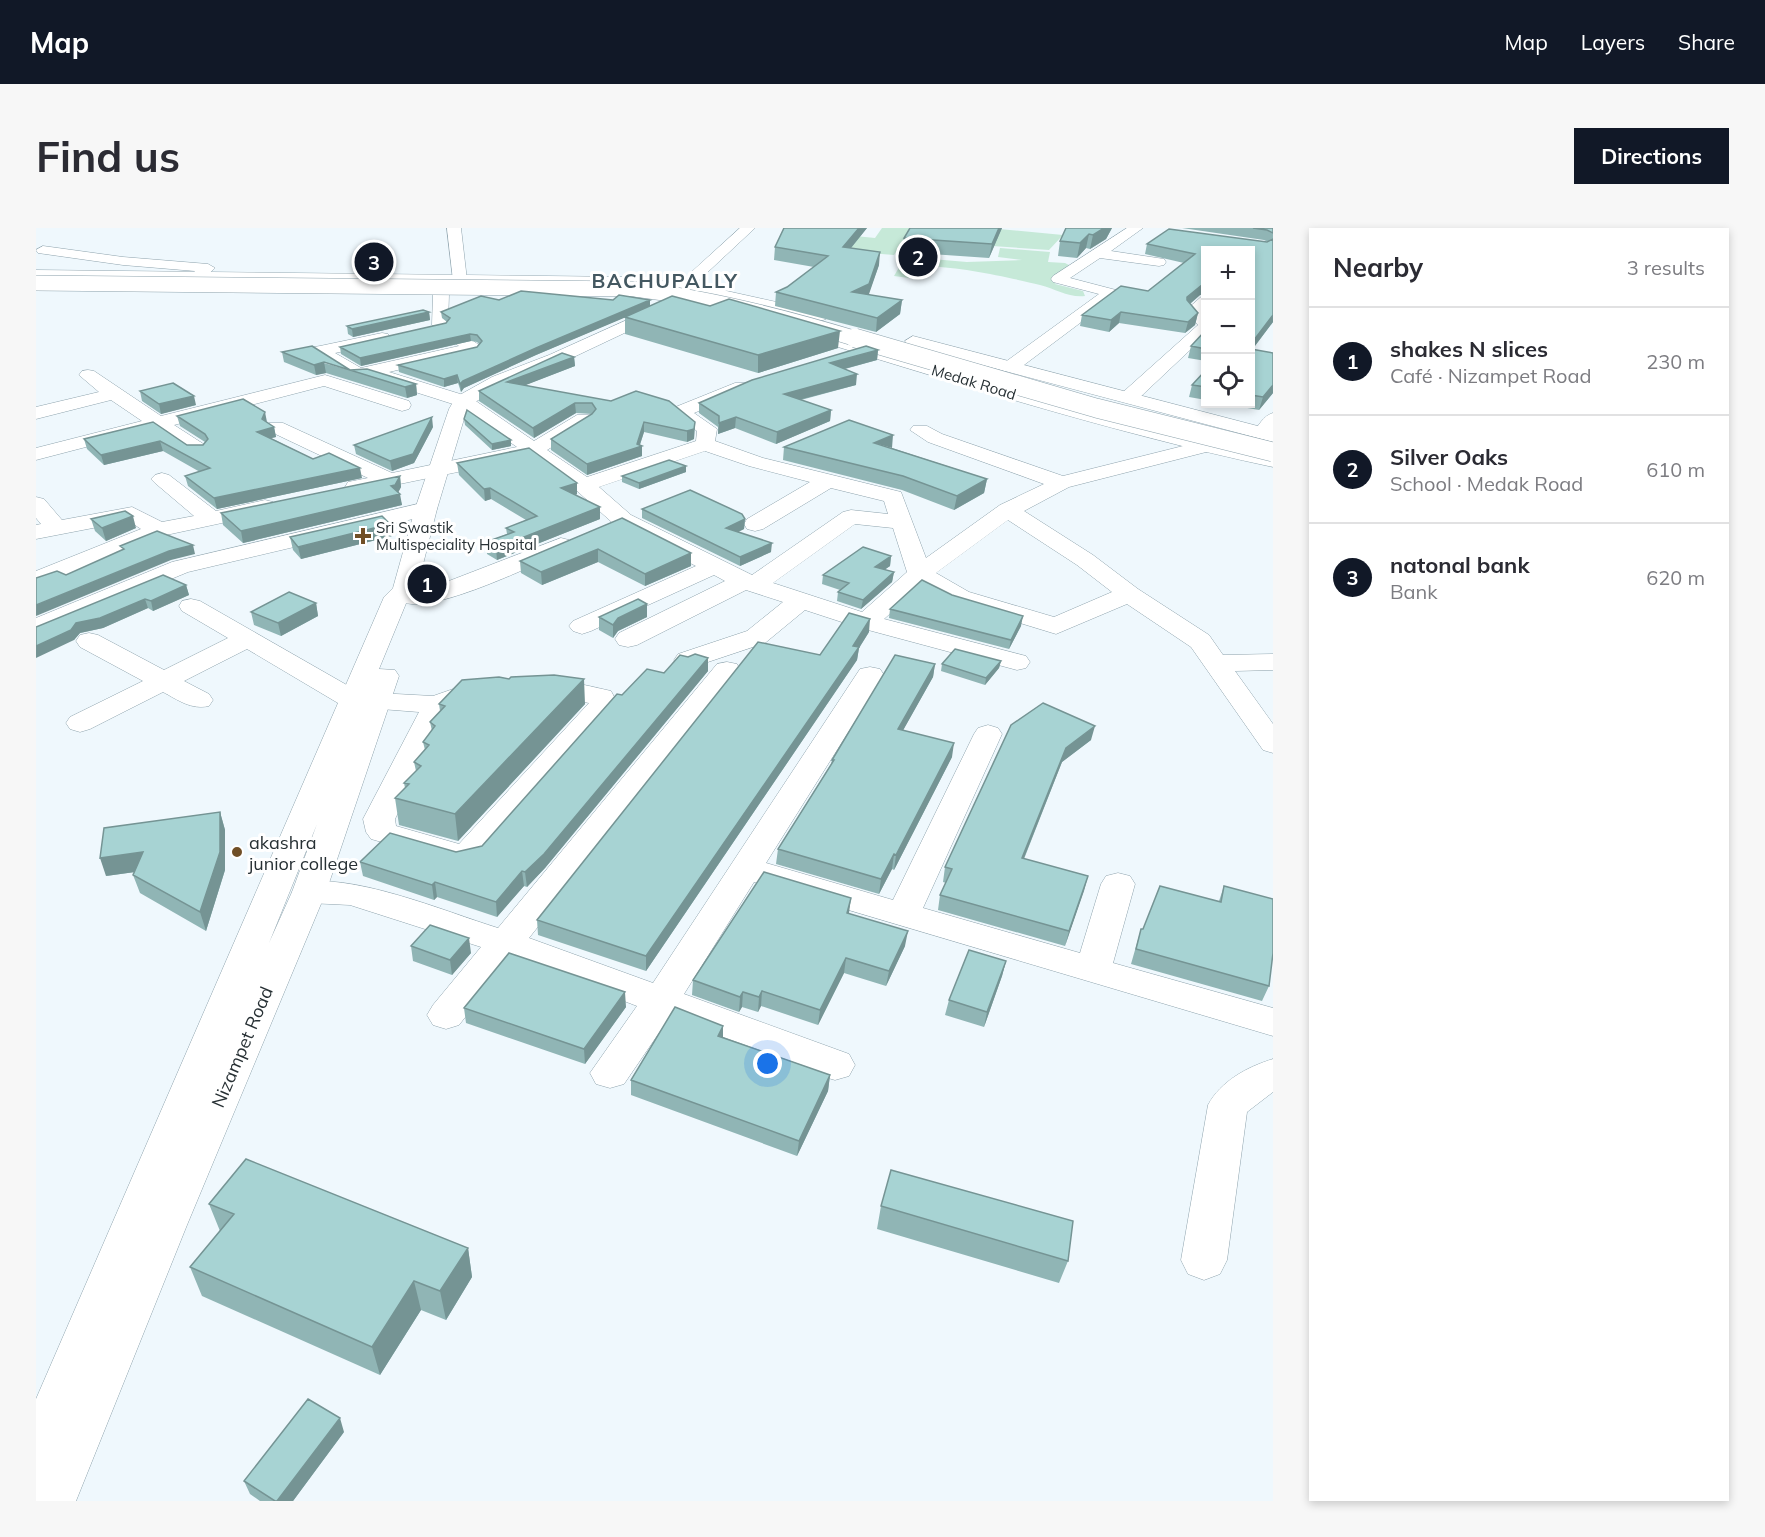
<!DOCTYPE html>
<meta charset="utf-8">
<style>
:root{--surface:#fff;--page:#f7f7f7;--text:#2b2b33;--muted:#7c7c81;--line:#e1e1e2;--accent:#111827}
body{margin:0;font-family:Mulish,sans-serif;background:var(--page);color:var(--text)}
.controls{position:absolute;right:18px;top:18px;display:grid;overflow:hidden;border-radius:0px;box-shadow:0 3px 9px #0003}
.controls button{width:54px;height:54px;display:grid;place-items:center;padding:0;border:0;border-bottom:2px solid var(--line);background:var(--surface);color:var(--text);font:30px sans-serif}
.you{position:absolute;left:732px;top:836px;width:21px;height:21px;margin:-15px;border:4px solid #fff;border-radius:50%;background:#1a73e8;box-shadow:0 0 0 9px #1a73e833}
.badge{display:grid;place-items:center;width:39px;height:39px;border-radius:50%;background:var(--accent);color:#fff;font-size:20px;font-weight:700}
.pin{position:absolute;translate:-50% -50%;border:3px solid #fff;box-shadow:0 2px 6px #0006}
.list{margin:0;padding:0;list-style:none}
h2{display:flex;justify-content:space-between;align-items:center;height:78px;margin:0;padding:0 24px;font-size:26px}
h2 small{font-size:20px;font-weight:400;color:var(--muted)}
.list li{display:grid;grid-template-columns:39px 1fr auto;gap:18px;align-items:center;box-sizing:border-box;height:108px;padding:0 24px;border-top:2px solid var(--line)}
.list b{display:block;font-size:22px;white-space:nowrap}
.list p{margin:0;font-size:20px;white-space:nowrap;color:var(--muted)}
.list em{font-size:20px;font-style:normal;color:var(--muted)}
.icon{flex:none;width:33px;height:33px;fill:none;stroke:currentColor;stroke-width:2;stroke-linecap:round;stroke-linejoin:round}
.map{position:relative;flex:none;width:1237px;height:1273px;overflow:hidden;border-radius:0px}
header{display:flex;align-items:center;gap:36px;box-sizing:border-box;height:84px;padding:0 30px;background:var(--accent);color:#fff}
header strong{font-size:28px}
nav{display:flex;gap:33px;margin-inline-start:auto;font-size:21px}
.intro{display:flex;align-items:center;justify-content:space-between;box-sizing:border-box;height:144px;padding:0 36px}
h1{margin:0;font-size:42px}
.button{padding:15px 27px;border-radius:0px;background:var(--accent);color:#fff;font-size:21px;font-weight:700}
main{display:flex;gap:36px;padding:0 36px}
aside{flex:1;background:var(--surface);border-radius:0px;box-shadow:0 3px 9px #0003}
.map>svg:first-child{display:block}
.green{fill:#c6e9d8}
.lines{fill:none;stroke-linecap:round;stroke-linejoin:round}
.minor-casing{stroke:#8ea3ad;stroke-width:1}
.major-casing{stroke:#8ea3ad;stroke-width:1}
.minor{fill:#fff;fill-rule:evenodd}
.major{fill:#fff;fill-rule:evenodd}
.major-bridge-far1-casing{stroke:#8ea3ad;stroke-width:16;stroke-linecap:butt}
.major-bridge-casing{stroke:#8ea3ad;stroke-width:20;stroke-linecap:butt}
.major-bridge-far1{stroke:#fff;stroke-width:15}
.major-bridge{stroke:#fff;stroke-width:19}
.wall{fill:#90b5b5}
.shaded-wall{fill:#759494}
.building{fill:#a7d3d3;stroke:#759494;stroke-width:1.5}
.poi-dot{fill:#704f26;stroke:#fff;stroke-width:2}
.labels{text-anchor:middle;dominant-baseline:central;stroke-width:6;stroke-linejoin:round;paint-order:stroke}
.far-street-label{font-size:15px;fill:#273034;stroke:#fff}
.far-poi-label{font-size:15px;fill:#273034;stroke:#fff;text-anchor:start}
.poi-label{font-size:18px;fill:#273034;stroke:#fff;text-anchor:start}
.street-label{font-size:18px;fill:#273034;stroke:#fff}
.far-district-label{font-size:20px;font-weight:bold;letter-spacing:1.5px;fill:#445861;stroke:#fff}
</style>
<header>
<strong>Map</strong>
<nav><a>Map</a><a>Layers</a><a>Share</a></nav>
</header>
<div class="intro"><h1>Find us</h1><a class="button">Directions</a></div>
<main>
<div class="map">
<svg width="1237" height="1273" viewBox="0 0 1237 1273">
<rect width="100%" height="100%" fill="#eff8fd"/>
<!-- green -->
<path class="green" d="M846,0H952L1027,7L1013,22L868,12L858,27L808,23L819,8L839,10Z
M964,20L1014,24L1012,34L1029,35L1035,38L1019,56L1047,63L1049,68C1033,70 1020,61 1004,57C976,50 916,37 889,39L881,51L858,48L868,31L872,29L931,34L986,32L962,29Z"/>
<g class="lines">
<!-- minor casing -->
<g class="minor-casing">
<path id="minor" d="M411,0H425L431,52L429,55H419L417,52Z
M1091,0H1107L1075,23L1128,31L1130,34L1128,37L1123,38L1064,30L1034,50L1080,62L1083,65L1080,68L980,143H968L965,139L968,135L1063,66L1017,54L1015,51L1017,48Z
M7,18L87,29L172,36L179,40L166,52L161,53L154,49L159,43L87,37L2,25L0,22Z
M405,61L413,66L412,95L450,122L447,126L434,125L353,144L434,169L498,213L541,187H555L558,191L555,195L511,222L551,249L660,213L661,203L635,184L637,180L699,155H711L714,159L711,163L658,185L681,201L679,213L727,230L865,264L890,330L964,277L1008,256L892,214L874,202L877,198H891L906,206L1027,248L1171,212L1178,214L1181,218L1178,222L1033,259L988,283L1057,327L1102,361L1173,407L1187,427L1237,426V442L1199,443L1237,496V525L1227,522L1155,419L1091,376L1020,406L915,374L886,357L848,391L990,428L994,434L990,440L981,442L821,399L769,382L729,415L660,438L651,440L642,438L638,432L642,426L711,403L747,374L710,362L601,417L592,419L583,417L579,411L583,405L689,353L678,347L555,403L546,406L537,403L533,398L537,393L660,338L579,297L540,262L494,229L320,265L312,264L309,259L312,254L332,250L233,203L230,199L233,195H247L356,245L481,219L420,177L332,149L322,151L316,150L275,123L278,119L284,118L346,105L352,106L354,110L352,114L299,125L325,140L423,118L396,97L397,66ZM669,223L713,238L774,254L711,291L708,296L711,301L719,303L727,301L795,260L848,273L852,286L815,282L807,284L716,347L595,287L563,259ZM972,292L1041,337L1076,364L1018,389L933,364L900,345ZM819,296L857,300L871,344L826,384L737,355Z
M1170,67V80L1167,83L1170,86V107L1100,173H1086L1084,169L1086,165L1162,97L1150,82L1165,69Z
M52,142L58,143L125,188L289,147L373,173L375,177L373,181L366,183L288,158L138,197L169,217L172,221L169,225H155L119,201L0,232V220L106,193L75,172L0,191V179L63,164L43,147L46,143Z
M1237,185V205L1234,209H1220L1217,205C1223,197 1227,188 1237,185Z
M126,245L133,247L180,283L229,272L237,274L240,279L237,284L130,307L0,359V343L105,301L93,293L0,311V297L5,296L0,290V269L8,271L26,292L96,279L126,294L158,288L119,255L115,251L119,247Z
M390,274L398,276L401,281L398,286L152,344L0,407V390L136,334Z
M525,310L533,312L537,317L533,322C498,336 403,384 369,375L366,370L369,365L405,356Z
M155,371L164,373L323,464L397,468L423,459L447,458L457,460L461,466L457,472L428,475L412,482L359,591L360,598L423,616L553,475L523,469L504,470L494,468L490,462L494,456C521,449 548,457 575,463L582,476L446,631L423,636L335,611L330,604L327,591L383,484L307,478L211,421L148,453L173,466L177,472L173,478C155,482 142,472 127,464L54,501L44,504L34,501L30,495L34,489L107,453L44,419L40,413L44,407L53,405L62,407L128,442L192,410L146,383L143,378L146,373Z
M691,434L701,436L704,442L701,448L493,710L617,755L820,447L824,441L834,439L844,441L848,447L730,635L857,672L938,506L942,500L952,497L962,500L966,506L887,680L1044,725L1065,656L1070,648L1082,645L1094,648L1099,656L1077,735L1237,780V808L718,654L648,766L813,826L819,837L813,848L799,852L785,848L633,790L588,856L574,860L560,856L554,845L601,778L476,730L423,797L410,801L397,797L391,787L397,777L445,719L314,677L273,675L261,672L256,664L261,656C311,642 410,684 462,700L681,436Z
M1237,831V864L1211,884L1191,1032L1184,1046L1168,1052L1152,1046L1145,1032L1172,877C1185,853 1211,839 1237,831Z"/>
</g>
<!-- major casing -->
<g class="major-casing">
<path id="major" d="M704,0H719L659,56L790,85L792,88L790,91L784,93L667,67L591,57L0,50V42L591,49L643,55Z
M631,74L639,79L637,82L525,135L468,157L434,177L431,181L401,281L380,364L371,373L343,441L359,442L363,448L290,664L151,997L40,1273H0V1171L348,369L357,360L379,281L413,181L420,169L456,149L513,127ZM281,596L256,664L233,715Z
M759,96L1063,185L1237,227V239C1073,204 914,153 753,104L751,101L753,98Z
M877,108L1237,202V214L871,117L869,113Z"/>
</g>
<!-- minor -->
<use href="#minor" class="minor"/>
<!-- major -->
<use href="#major" class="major"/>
<!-- major-bridge-far1 casing -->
<g class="major-bridge-far1-casing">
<path id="major-bridge-far1" d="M0,55L598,61C675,70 749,89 824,112"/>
</g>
<!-- major-bridge casing -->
<g class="major-bridge-casing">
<path id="major-bridge" d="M819,110L1060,180L1237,224"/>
</g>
<!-- major-bridge-far1 -->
<use href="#major-bridge-far1" class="major-bridge-far1"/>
<!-- major-bridge -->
<use href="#major-bridge" class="major-bridge"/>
</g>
<!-- wall -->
<path class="wall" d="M748,0H831L815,20L843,37L832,67L866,72L864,86L840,104L739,78L740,64L751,59L778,39L738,32L739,19Z
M966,0L953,30L866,24L868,10Z
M1030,0H1076L1070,11L1054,21L1050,20L1041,30L1022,28L1024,13Z
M1146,0H1237V94L1216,122L1237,165L1223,182L1188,176H1215V22H1170V66L1164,67L1154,76L1162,85L1159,97L1149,105L1083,95L1073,104L1044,98L1046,87L1112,63L1148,35L1109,26L1111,16L1232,14L1228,12Z
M463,72H614V78L802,120L722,145L589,106V89L500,127L428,160L425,164L422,155L408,159L363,144L362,137L441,119L443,116L441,114L435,113L325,138L305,126L304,119L410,95L411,94L406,90L405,84Z
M393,84L394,92L317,109L312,106L311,98Z
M1170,102V133L1152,130L1155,118Z
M842,122L841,132L809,141L820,157L765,172L795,182L794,193L740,216L699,200L682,206V199L663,185V175Z
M246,124L314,142L380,156L381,167L371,170L290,145L280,147L248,134Z
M538,129L539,138L489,157L659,194L658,211L651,214L608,204L604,217L606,218V228L551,247L515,222V211L556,186L540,185L498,210L443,173V163Z
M1170,142V172L1153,169L1156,157Z
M104,163L160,177L125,186L106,173Z
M141,188L231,194L238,199L240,209L235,210L277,231L326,250L181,281L152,258L149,248L164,244L127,223L68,237L51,221L48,211L117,194L151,217H167L169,214L144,198Z
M428,191L475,218L456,222L429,197Z
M397,199L378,235L356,243L320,226L318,217Z
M748,219L856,220L951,251L948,265L918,282L866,262L747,232Z
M421,235L541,255V266L540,267L564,291L461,332L451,326L450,314L471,306L470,300L490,292L455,271L449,273L423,247Z
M650,238V244L603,261L586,254V248Z
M364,248L365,259L362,264L366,277L207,315L187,297L185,285Z
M606,281L709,291L708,301L702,304L735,324L704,338L606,290Z
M586,290L655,338L609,358L562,334L506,357L485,345L484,333Z
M55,291L100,300L70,313L59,303Z
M354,296L356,308L265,331L257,322L254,309Z
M855,328L854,338L848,342L858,344L856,354L825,381L801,373L802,364L804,362L786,356L787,347Z
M150,357L153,367L117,383L112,380L67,400L44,405L38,412L0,399Z
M916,367L985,398L973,421L853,390L854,381Z
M280,375L282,388L245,408L218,397L215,384Z
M563,389H611L582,403L577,410L563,402Z
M833,404L823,420L821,432L610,743L502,707L501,692L784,427Z
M652,429L672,430V443L509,640L491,659L488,658L461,689L401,669L398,672L327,648L324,634L420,624L446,618L586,467L628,445Z
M965,433L963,440L949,457L905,443L906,436Z
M899,436L897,449L867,502L916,529L858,642L856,641L843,666L740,636L742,621L795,536L796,532Z
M403,476H549L422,613L363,597L359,570L369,560L368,555L380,543L378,534L389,522L387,514L396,503L394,494L404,483Z
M975,497L1055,512L1026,534L988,631L1052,648L1029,718L902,682L904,667L910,655L907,654L909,639Z
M184,584L189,602V642L170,703L104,665L97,647L99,644L70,648Z
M1188,658L1233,758L1226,773L1095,736L1105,701H1107L1183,673Z
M813,685L869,718L850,758L808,745L782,797L725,778L722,784L706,779L703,784L656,767L657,752Z
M375,718L435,725L416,747L377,733Z
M970,733L966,748L948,799L909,787L913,772Z
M590,779L549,836L430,795L428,780Z
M687,798V809L794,847L792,863L761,928L595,867V852Z
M173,976L432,1020L436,1049L410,1092L385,1082L344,1147L166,1068L154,1039L184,1003Z
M845,978L1032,1033L1023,1055L841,1001Z
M308,1204L257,1273H224L214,1266L208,1253Z"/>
<!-- shaded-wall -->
<path class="shaded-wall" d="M823,0H831L806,31L807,19Z
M963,0H966L953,30L956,16Z
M1068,0H1076L1070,11L1054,21L1057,7Z
M1053,6L1050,20L1041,30L1044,15Z
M844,24L843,37L832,69L816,64Z
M1170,56V66L1164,67L1149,80L1151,69L1166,57Z
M614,72V79L500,127L428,160L425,164L424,156L427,153L500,120Z
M866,72L864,86L840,104L841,90Z
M393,84L394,92L317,109L316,101Z
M1085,84L1083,95L1073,104L1075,92Z
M1162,85L1159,97L1149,105L1152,94Z
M1237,87V94L1215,123V116Z
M804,103L802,120L722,145V127Z
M434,106L435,113L325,138L324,130Z
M842,122L841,132L793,145L794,135Z
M538,129L539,138L472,164L471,154Z
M288,134L290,145L280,147L278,137Z
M821,146L820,157L747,176L748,166Z
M421,147L422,155L408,159V151Z
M380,156L381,167L371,170L369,159Z
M1237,157V165L1223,182L1227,169Z
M158,168L160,177L125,186L123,176Z
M539,175L540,185L498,210L497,200Z
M795,182L794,193L740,216L741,204Z
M229,184L231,194L226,191Z
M396,189L397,199L378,235L356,243L354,233Z
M700,189L699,200L682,206L683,195Z
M608,194V204L603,219L606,218V228L551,247V236L601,216Z
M659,194L658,211L651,214V203Z
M238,199L240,209L223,213L221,204Z
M857,207L856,220L838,215Z
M475,212V218L456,222V216Z
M124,213L127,223L68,237L65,227Z
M650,238V244L603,261V255Z
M324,240L326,250L181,281L178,270Z
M364,248L365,259L361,267L364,266L366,277L207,315L205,303L355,258Z
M951,251L948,265L918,282L921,268Z
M541,255V266L526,271L525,260Z
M454,260L455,271L449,273L448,261Z
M564,279V291L461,332L460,320Z
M97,288L100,300L70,313L66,300Z
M709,291L708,301L690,310V300Z
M354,296L356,308L265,331L262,319Z
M736,315L735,324L704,338V329Z
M157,317L159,326L135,332L0,388V377L133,323Z
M562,321V334L506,357L505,344Z
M655,325V338L609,358V346Z
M855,328L854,338L838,349L839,339Z
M858,344L856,354L825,381L827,372Z
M150,357L153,367L117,383L115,373Z
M109,371L112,380L67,400L44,405L38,412L0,430V418L40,395Z
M280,375L282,388L245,408L242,395Z
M611,376V389L582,403L577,410V397L582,390Z
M987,388L985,398L973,421L975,412Z
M834,391L833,404L823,420L821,432L610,743V728Z
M672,430V443L509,640L491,659L489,644Z
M965,433L963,440L949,457L950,450Z
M899,436L897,449L860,515L862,501Z
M548,451L549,476L422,613L419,586Z
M1059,498L1055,512L1026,534L982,645L986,630L1030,520Z
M918,515L916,529L858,642L860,627Z
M184,584L189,602V642L170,703L164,684Z
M107,624L113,642L70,648L64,630Z
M858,626L856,641L843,666L845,651Z
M486,643L488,658L461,689L460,674Z
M1052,648L1048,663L1029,718L1033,703Z
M399,654L401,669L398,672L396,657Z
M815,670L813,685L809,700L811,685Z
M872,703L869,718L850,758L853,743Z
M433,710L435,725L416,747L414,732Z
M810,730L808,745L782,797L784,782Z
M970,733L966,748L948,799L951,784Z
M726,763L725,778L722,784L723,769Z
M589,764L590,779L549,836L548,821Z
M707,764L706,779L703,784L704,769Z
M687,798V813L682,808Z
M794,847L792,863L761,928L763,913Z
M432,1020L436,1049L410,1092L404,1063Z
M378,1053L385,1082L344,1147L336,1119Z
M304,1190L308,1204L257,1273H241Z"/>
<!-- building -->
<path class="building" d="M748,0H823L807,19L844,24L833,56L816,64L866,72L841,90L740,64L751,59L792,28L739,19Z
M874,0H963L956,16L868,10Z
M1030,0H1068L1057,7L1053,6L1044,15L1024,13Z
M1217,0H1237V5L1231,2Z
M1133,1L1231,14L1237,11V87L1215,116V22H1170V56L1166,57L1151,69V72L1162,85L1152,94L1085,84L1075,92L1046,87L1085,58L1112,63L1159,26L1111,16Z
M485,63L577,72L583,67L614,72L500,120L427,153L424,156L421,147L408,151L362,137L441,119L446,113L441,107L434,106L324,130L304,119L410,95L414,90L405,84L445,68L463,72Z
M636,68L674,78L693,71L804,103L722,127L589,89Z
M387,82L393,84L316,101L311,98Z
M1170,102V121L1155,118Z
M276,118L314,142L331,141L380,156L369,159L288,134L278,137L246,124Z
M830,118L842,122L794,135L821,146L748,166L795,182L741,204L700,189L683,195V188L663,175L716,152Z
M1215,121L1237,125V157L1227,169L1215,167Z
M526,125L538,129L471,154L575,173L600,163L633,173L659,194L658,201L651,203L608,194L601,216L606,218L551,236L515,211L556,186L560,181L556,175H539L497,200L443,163Z
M1170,142V159L1156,157Z
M137,155L158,168L123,176L104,163Z
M207,171L229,184L226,191L238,199L221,204L277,231L293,225L324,240L178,270L149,248L174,240L124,213L65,227L48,211L117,194L151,217H167L172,211L169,206L141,188Z
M431,182L475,212L456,216L428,191Z
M396,189L377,226L354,233L318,217Z
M813,192L857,207L838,215L951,251L921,268L867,248L748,219Z
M493,220L541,255L525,260L564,279L460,320L450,314L478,304L470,300L501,288L454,260L448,261L421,235Z
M633,232L650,238L603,255L586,248Z
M364,248L359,257L355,258L364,266L205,303L185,285Z
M654,262L706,286L709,291L690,300L736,315L704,329L606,281Z
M89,283L97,288L66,300L55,291Z
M346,288L354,296L262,319L254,309Z
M586,290L655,325L609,346L562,321L505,344L484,333Z
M121,303L157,317L133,323L0,377V350L21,343L30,347L88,321L84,318Z
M827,319L855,328L839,339L858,344L827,372L802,364L813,355L787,347Z
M127,347L150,357L115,373L109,371L64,390L40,395L35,402L0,418V399Z
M886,352L916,367L987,388L975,412L854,381Z
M253,364L280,375L242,395L215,384Z
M602,371L611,376L582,390L577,397L563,389Z
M813,385L834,391L817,418L823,419L610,728L501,692L722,414L784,427Z
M919,421L965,433L950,450L906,436Z
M659,426L672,430L508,626L489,644L486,643L460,674L399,654L396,657L324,634L354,605L420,624L446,618L581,466L586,467L611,441L628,445L644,427L652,429Z
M859,427L899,436L862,501L918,515L860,627L858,626L845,651L742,621L798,532H796Z
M518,447L548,451L419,586L359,570L373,556L368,555L385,538L378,534L393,517L387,514L399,498L394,494L409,478L403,476L426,452L463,449L473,451L475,449Z
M1007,475L1059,498L1030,520L986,630L1052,648L1033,703L904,667L916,641L909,639L975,497Z
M184,584V624L164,684L97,647L107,624L64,630L68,600Z
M728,644L815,670L811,685L872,703L853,743L810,730L784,782L726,763L723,769L707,764L704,769L657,752Z
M1124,658L1185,674L1188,658L1237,671V725L1233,758L1100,721L1105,701H1107Z
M394,697L433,710L414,732L375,718Z
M933,722L970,733L951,784L913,772Z
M473,725L589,764L548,821L428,780Z
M639,779L687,798L682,808L794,847L763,913L595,852Z
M210,931L432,1020L404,1063L378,1053L336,1119L154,1039L198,986L173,976Z
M855,942L1037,993L1032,1033L845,978Z
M272,1171L304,1190L241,1273H239L208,1253Z"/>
<!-- markers -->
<g class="poi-dot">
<path d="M324 299h6v6h6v6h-6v6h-6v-6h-6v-6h6z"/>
<circle cx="201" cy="624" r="6"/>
</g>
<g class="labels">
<!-- far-street labels -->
<g class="far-street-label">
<text transform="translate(938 154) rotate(17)">Medak Road</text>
</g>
<!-- far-poi labels -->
<g class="far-poi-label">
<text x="340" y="299">Sri Swastik<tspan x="340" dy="17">Multispeciality Hospital</tspan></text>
</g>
<!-- poi labels -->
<g class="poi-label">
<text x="213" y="614">akashra<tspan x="213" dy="21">junior college</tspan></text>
</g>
<!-- street labels -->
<g class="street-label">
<text transform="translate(206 819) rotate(-67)">Nizampet Road</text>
</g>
<!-- far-district labels -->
<g class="far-district-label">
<text x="629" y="52">BACHUPALLY</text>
</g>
</g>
</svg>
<div class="controls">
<button>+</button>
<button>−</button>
<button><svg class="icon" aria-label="locate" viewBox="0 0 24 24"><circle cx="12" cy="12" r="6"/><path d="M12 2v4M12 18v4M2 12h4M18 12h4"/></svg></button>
</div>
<div class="you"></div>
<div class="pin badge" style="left:391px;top:356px">1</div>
<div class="pin badge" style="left:882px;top:29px">2</div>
<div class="pin badge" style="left:338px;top:34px">3</div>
</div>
<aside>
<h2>Nearby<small>3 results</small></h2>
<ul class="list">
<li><span class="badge">1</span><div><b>shakes N slices</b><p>Café · Nizampet Road</p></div><em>230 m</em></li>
<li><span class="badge">2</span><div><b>Silver Oaks</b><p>School · Medak Road</p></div><em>610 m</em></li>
<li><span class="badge">3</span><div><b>natonal bank</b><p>Bank</p></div><em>620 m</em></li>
</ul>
</aside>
</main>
